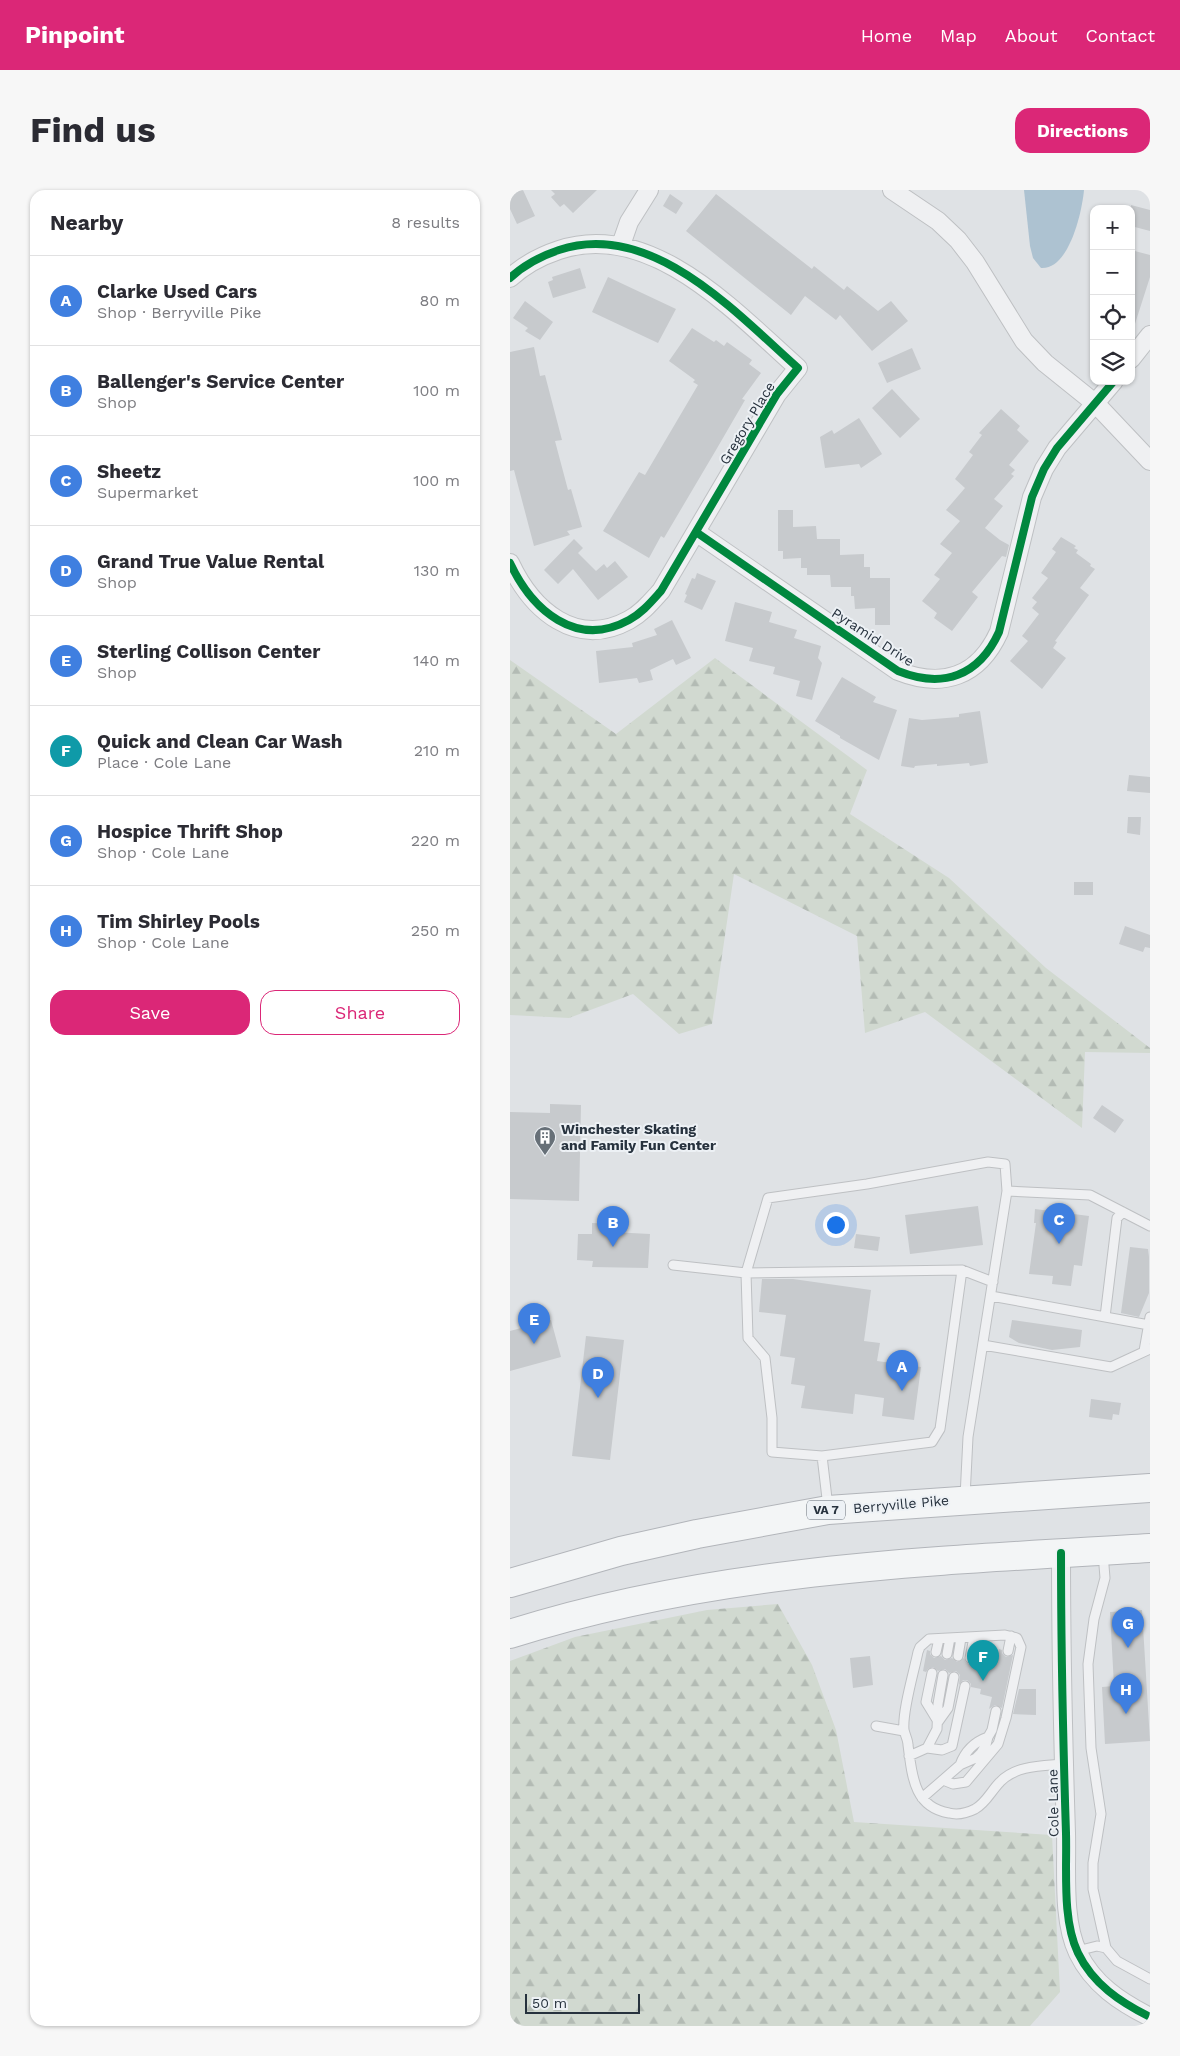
<!DOCTYPE html>
<meta charset="utf-8">
<style>
:root{--surface:#fff;--page:#f7f7f7;--text:#2b2b33;--muted:#7c7c81;--line:#e1e1e2;--accent:#db2777}
body{margin:0;font-family:"Work Sans",sans-serif;background:var(--page);color:var(--text)}
.controls{position:absolute;right:15px;top:15px;display:grid;overflow:hidden;border-radius:10px;box-shadow:0 1px 4px #0004}
.controls button{width:45px;height:45px;display:grid;place-items:center;padding:0;border:0;border-bottom:1px solid var(--line);background:var(--surface);color:var(--text);font:25px sans-serif}
.scale{position:absolute;left:15px;bottom:12px;width:115px;box-sizing:border-box;padding-left:5px;border:2px solid #27323e;border-top:0;font-size:14px;line-height:18px;white-space:nowrap;color:#27323e;-webkit-text-stroke:4px #edf1f5;paint-order:stroke}
.you{position:absolute;left:325px;top:1034px;width:18px;height:18px;margin:-12px;border:4px solid #fff;border-radius:50%;background:#1a73e8;box-shadow:0 0 0 8px #1a73e833}
.badge{display:grid;place-items:center;width:32px;height:32px;border-radius:50%;background:var(--accent);color:#fff;font-size:16px;font-weight:700}
.pin{position:absolute;translate:-50% -41px;filter:drop-shadow(0 1px 2px #0008)}
.pin::after{content:'';position:absolute;top:26px;width:18px;height:15px;background:inherit;clip-path:polygon(0 0,100% 0,50% 100%)}
.list{margin:0;padding:0;list-style:none}
h2{display:flex;justify-content:space-between;align-items:center;height:65px;margin:0;padding:0 20px;font-size:21px}
h2 small{font-size:16px;font-weight:400;color:var(--muted)}
.list li{display:grid;grid-template-columns:32px 1fr auto;gap:15px;align-items:center;box-sizing:border-box;height:90px;padding:0 20px;border-top:1px solid var(--line)}
.list b{display:block;font-size:19px;white-space:nowrap}
.list p{margin:0;font-size:16px;white-space:nowrap;color:var(--muted)}
.list em{font-size:16px;font-style:normal;color:var(--muted)}
.actions{display:flex;gap:10px;padding:15px 20px}
.actions a{flex:1;padding:11px 0;border:1px solid var(--accent);border-radius:15px;text-align:center;font-size:18px;color:var(--accent)}
.actions .main{background:var(--accent);color:#fff}
.icon{flex:none;width:28px;height:28px;fill:none;stroke:currentColor;stroke-width:2;stroke-linecap:round;stroke-linejoin:round}
.map{position:relative;flex:none;width:640px;height:1836px;overflow:hidden;border-radius:15px}
header{display:flex;align-items:center;gap:30px;box-sizing:border-box;height:70px;padding:0 25px;background:var(--accent);color:#fff}
header strong{font-size:24px}
nav{display:flex;gap:28px;margin-inline-start:auto;font-size:18px}
.intro{display:flex;align-items:center;justify-content:space-between;box-sizing:border-box;height:120px;padding:0 30px}
h1{margin:0;font-size:35px}
.button{padding:12px 22px;border-radius:15px;background:var(--accent);color:#fff;font-size:18px;font-weight:700}
main{display:flex;gap:30px;padding:0 30px}
aside{flex:1;background:var(--surface);border-radius:15px;box-shadow:0 1px 4px #0004}
.map>svg:first-child{display:block}
.forest{fill:url(#forest-firs)}
.water{fill:#adc2d1}
.building{fill:#c7cacd}
.lines{fill:none;stroke-linecap:round;stroke-linejoin:round}
.service-casing{stroke:#bec0c3;stroke-width:11}
.minor-casing{stroke:#bec0c3;stroke-width:20}
.trunk-casing{stroke:#b2b5ba;stroke-width:30}
.service{stroke:#eff0f2;stroke-width:9}
.minor{stroke:#eff0f2;stroke-width:18}
.trunk{stroke:#f3f5f6;stroke-width:28}
.cycleway-casing{stroke:#edf1f5;stroke-width:11}
.cycleway{stroke:#00873e;stroke-width:8}
.labels{text-anchor:middle;dominant-baseline:central;stroke-width:4;stroke-linejoin:round;paint-order:stroke}
.shield{fill:#edf1f5;stroke:#626b75;stroke-width:1}
.shield-label{font-size:12px;font-weight:bold;fill:#27323e}
.street-label{font-size:14px;fill:#27323e;stroke:#edf1f5}
.poi-label{font-size:14px;font-weight:bold;fill:#27323e;stroke:#edf1f5;text-anchor:start}
</style>
<header>
<strong>Pinpoint</strong>
<nav><a>Home</a><a>Map</a><a>About</a><a>Contact</a></nav>
</header>
<div class="intro"><h1>Find us</h1><a class="button">Directions</a></div>
<main>
<aside>
<h2>Nearby<small>8 results</small></h2>
<ul class="list">
<li><span class="badge" style="background:#3f7fe0">A</span><div><b>Clarke Used Cars</b><p>Shop · Berryville Pike</p></div><em>80 m</em></li>
<li><span class="badge" style="background:#3f7fe0">B</span><div><b>Ballenger's Service Center</b><p>Shop</p></div><em>100 m</em></li>
<li><span class="badge" style="background:#3f7fe0">C</span><div><b>Sheetz</b><p>Supermarket</p></div><em>100 m</em></li>
<li><span class="badge" style="background:#3f7fe0">D</span><div><b>Grand True Value Rental</b><p>Shop</p></div><em>130 m</em></li>
<li><span class="badge" style="background:#3f7fe0">E</span><div><b>Sterling Collison Center</b><p>Shop</p></div><em>140 m</em></li>
<li><span class="badge" style="background:#0f9aa8">F</span><div><b>Quick and Clean Car Wash</b><p>Place · Cole Lane</p></div><em>210 m</em></li>
<li><span class="badge" style="background:#3f7fe0">G</span><div><b>Hospice Thrift Shop</b><p>Shop · Cole Lane</p></div><em>220 m</em></li>
<li><span class="badge" style="background:#3f7fe0">H</span><div><b>Tim Shirley Pools</b><p>Shop · Cole Lane</p></div><em>250 m</em></li>
</ul>
<div class="actions"><a class="main">Save</a><a>Share</a></div>
</aside>
<div class="map">
<svg width="640" height="1836" viewBox="0 0 640 1836">
<defs>
<pattern id="forest-firs" width="22" height="20" patternUnits="userSpaceOnUse" patternTransform="scale(1.25)"><rect width="22" height="20" fill="#d1d9d0"/><path d="M5 1l3.5 6h-7zM16 11l3.5 6h-7z" fill="#b3bbb4"/></pattern>
</defs>
<rect width="100%" height="100%" fill="#dfe2e5"/>
<!-- forest -->
<path class="forest" d="M205,468L357,580L340,624L439,688L536,778L640,858V863L575,862L572,938L415,822L355,843L347,746L224,684L202,834L169,844L123,804L59,828L0,825V470L106,544Z
M268,1414L302,1475L326,1540L344,1632L542,1645L550,1802L520,1836H0V1471L65,1447L197,1420Z"/>
<!-- water -->
<path class="water" d="M514,0H574C572,22 559,80 531,78L523,68L520,56Z"/>
<!-- building -->
<path class="building" d="M0,0H13L25,26L7,34L0,19Z
M41,0H87L63,23L54,14L50,17L41,7L45,4Z
M160,4L173,13L166,24L153,16Z
M206,4L302,79L304,76L334,100L337,96L368,121L381,111L398,131L362,161L330,125L326,130L295,106L281,125L176,41Z
M621,15L640,20V41L621,36Z
M621,60L640,65V87L624,137H621Z
M70,78L76,98L43,108L38,92L43,90L42,87Z
M98,87L166,119L148,153L82,122Z
M15,111L43,132L30,150L15,141L18,138L3,128Z
M182,138L204,152L206,150L214,156L217,152L242,170L239,174L251,183L232,209L235,210L206,260L154,348L151,346L139,368L93,341L129,282L135,285L188,195L183,192L185,190L159,171Z
M24,157L30,186L35,185L52,250L45,251L58,300L61,299L72,337L57,341L60,345L24,356L4,280L0,281V162Z
M402,158L411,179L377,193L368,173Z
M382,199L410,229L390,248L362,218Z
M491,219L510,236L507,240L519,251L499,275L505,280L501,284L504,286L484,309L493,316L475,338L490,350L499,355L496,367L492,366L462,402L468,407L442,441L424,428L427,423L412,411L430,389L424,385L442,363L430,354L450,331L436,320L455,298L445,289L463,265L459,262L472,245L469,243Z
M349,228L372,264L351,278L349,274L315,278L310,247L322,240L324,244Z
M268,320H283V337L306,336L307,349H330V365L354,364V377H360V388H380V435H365V418L345,419L344,406H341V397H321L320,385H297V378H291V368L273,369V361H268Z
M551,347L566,356L564,358L568,360L566,363L581,374L580,376L585,379L570,398L579,405L545,451L547,452L543,458L556,468L532,499L500,471L518,451L512,446L529,424L522,418L527,412L522,408L538,388L531,383L546,362L542,359Z
M64,349L73,358L68,363L86,381L94,374L97,378L105,371L118,387L88,410L63,379L48,394L34,380Z
M187,383L206,391L192,420L174,412L177,405L175,404L182,388L185,389Z
M225,412L262,422L259,432L287,440L284,448L311,456L308,468L312,473L302,510L286,506L290,491L263,484L265,477L239,471L243,458L215,451Z
M162,430L181,468L166,475L163,469L140,480L143,490L129,493L127,488L89,493L86,461L123,457L122,453L147,445L144,439Z
M332,487L366,507L363,512L387,520L369,570L330,548V546L305,531Z
M470,521L478,573L460,576L459,573L427,576V574L405,576L404,578L391,576L399,528L412,530L449,527V524Z
M619,585L640,587V603L617,601Z
M618,627H631L630,645L617,643Z
M564,692H583V705H564Z
M615,736L640,745V758L635,757L633,762L609,754Z
M40,914L71,915L69,1011L0,1009V922L40,923Z
M592,915L614,930L605,943L583,928Z
M468,1016L473,1055L400,1064L395,1025Z
M525,1019L579,1026L572,1076L564,1075L561,1096L542,1094L543,1086L519,1084L526,1033H524Z
M82,1033L103,1034L102,1042L140,1044L138,1078L82,1077L83,1071L67,1070L68,1044H82Z
M346,1044L370,1047L368,1061L344,1058Z
M620,1057L638,1059L639,1067V1103L629,1127L611,1123Z
M252,1089H283L361,1100L354,1151L370,1153L367,1171L411,1177L404,1230L372,1226L374,1208L345,1204L343,1224L291,1218L295,1196L281,1194L285,1168L270,1166L276,1125L249,1122Z
M41,1130L51,1167L0,1181V1141Z
M502,1130L572,1140L570,1157L542,1160L509,1153L499,1147Z
M76,1146L114,1150L100,1270L62,1266Z
M581,1209L611,1213L609,1225L603,1224L602,1230L579,1227Z
M632,1420L640,1551L595,1554L592,1497L604,1496L600,1422Z
M489,1459L492,1460V1463L496,1467L503,1465L492,1518L485,1515L479,1519L482,1507L470,1504L471,1499L461,1497V1494L457,1490H453L449,1495L450,1485L446,1481L439,1483L435,1479L428,1481L423,1477L418,1479L416,1482L413,1481L417,1460L420,1461V1464L424,1468L431,1466L435,1470L442,1468L447,1472L454,1468L456,1472L459,1474L465,1472L467,1465L487,1469Z
M360,1466L363,1495L343,1498L340,1468Z
M509,1499H526V1525L503,1524Z"/>
<g class="lines">
<!-- service casing -->
<g class="service-casing">
<path id="service" d="M163,1075L236,1083L238,1148L255,1168L262,1228V1262L312,1266L422,1252L430,1239L452,1080L236,1083L258,1008L357,994L478,972L495,974L497,1001
M452,1080L483,1092
M481,1106L639,1135
M595,1127L607,1028L613,1022
M473,1155L601,1177L640,1159
M634,1161L640,1127
M312,1266L318,1317
M455,1307L458,1247L497,1001L580,1005L640,1036
M593,1363L595,1388L584,1429L578,1474L581,1558L591,1624L583,1673V1699L596,1758
M498,1461L501,1446
M426,1462L429,1449
M437,1464L440,1448
M448,1466L451,1448
M460,1468L464,1447
M422,1483L416,1512L427,1530
M428,1532L438,1518L444,1487
M366,1536L394,1541
M417,1558L427,1539L428,1514L433,1485
M399,1566L417,1558L432,1560L442,1556L455,1496
M450,1575C455,1561 464,1552 478,1547
M433,1590L443,1594L456,1592L488,1554L496,1528L511,1457L507,1448L495,1445L419,1449L410,1457L408,1462C404,1482 392,1521 394,1540C395,1545 398,1550 398,1555C402,1584 403,1617 439,1623C447,1625 457,1623 465,1619C476,1613 481,1601 490,1592C506,1575 533,1576 554,1574
M412,1608L450,1575L466,1568L471,1563L476,1555L478,1547L482,1540L486,1521
M567,1761L587,1756L596,1758L607,1771L640,1789"/>
</g>
<!-- minor casing -->
<g class="minor-casing">
<path id="minor" d="M382,0L428,31L448,50L465,72L514,151L535,173L586,214L640,271
M111,55L119,32L139,0
M0,88C14,75 31,66 49,60C141,29 226,123 288,178L267,204L151,401C141,412 132,423 119,430C66,459 22,420 0,373
M621,169L640,145
M186,342L388,481C433,499 469,486 489,442L522,307L534,279L547,258L604,191
M551,1363C551,1457 553,1550 556,1643C557,1680 552,1730 568,1763C583,1794 610,1812 640,1827"/>
</g>
<!-- trunk casing -->
<g class="trunk-casing">
<path id="trunk" d="M0,1393L111,1361L187,1344L318,1320L640,1298
M0,1444C207,1378 425,1371 640,1358"/>
</g>
<!-- service -->
<use href="#service" class="service"/>
<!-- minor -->
<use href="#minor" class="minor"/>
<!-- trunk -->
<use href="#trunk" class="trunk"/>
<!-- cycleway casing -->
<g class="cycleway-casing">
<path id="cycleway" d="M0,88C14,75 31,66 49,60C141,29 226,123 288,178L267,204L151,401C141,412 132,423 119,430C66,459 22,420 0,373
M186,342L388,481C433,499 469,486 489,442L522,307L534,279L547,258L604,191
M551,1363C551,1457 553,1550 556,1643C557,1680 552,1730 568,1763C583,1794 610,1812 640,1827"/>
</g>
<!-- cycleway -->
<use href="#cycleway" class="cycleway"/>
</g>
<!-- icons -->
<defs>
<g id="building-pin" transform="scale(1.125)"><path d="M0 17L-7.5 6A9.5 9.5 0 1 1 7.5 6Z" fill="#677078" stroke="#edf1f5"/><path d="M-4-6H4V6H1V3H-1V6H-4ZM-2.5-4.3h1.7v1.8h-1.7ZM.8-4.3h1.7v1.8H.8ZM-2.5-1h1.7V.8h-1.7ZM.8-1h1.7V.8H.8Z" fill="#fff"/></g>
</defs>
<g fill-rule="evenodd">
<use href="#building-pin" x="35" y="947"/>
</g>
<g class="labels">
<!-- shield labels -->
<rect class="shield" x="297" y="1310.5" width="38" height="19" rx="4"/>
<g class="shield-label">
<text x="316" y="1320">VA 7</text>
</g>
<!-- street labels -->
<g class="street-label">
<text transform="translate(237 233) rotate(-59)">Gregory Place</text>
<text transform="translate(363 447) rotate(33)">Pyramid Drive</text>
<text transform="translate(391 1314) rotate(-5)">Berryville Pike</text>
<text transform="translate(543 1613) rotate(-91)">Cole Lane</text>
</g>
<!-- poi labels -->
<g class="poi-label">
<text x="51" y="939">Winchester Skating<tspan x="51" dy="16">and Family Fun Center</tspan></text>
</g>
</g>
</svg>
<div class="controls">
<button>+</button>
<button>−</button>
<button><svg class="icon" aria-label="locate" viewBox="0 0 24 24"><circle cx="12" cy="12" r="6"/><path d="M12 2v4M12 18v4M2 12h4M18 12h4"/></svg></button>
<button><svg class="icon" aria-label="layers" viewBox="0 0 24 24"><path d="M12 4l9 5-9 5-9-5zM3 14l9 5 9-5"/></svg></button>
</div>
<div class="scale">50 m</div>
<div class="you"></div>
<div class="pin badge" style="left:392px;top:1201px;background:#3f7fe0">A</div>
<div class="pin badge" style="left:103px;top:1057px;background:#3f7fe0">B</div>
<div class="pin badge" style="left:549px;top:1054px;background:#3f7fe0">C</div>
<div class="pin badge" style="left:88px;top:1208px;background:#3f7fe0">D</div>
<div class="pin badge" style="left:24px;top:1154px;background:#3f7fe0">E</div>
<div class="pin badge" style="left:473px;top:1491px;background:#0f9aa8">F</div>
<div class="pin badge" style="left:618px;top:1458px;background:#3f7fe0">G</div>
<div class="pin badge" style="left:616px;top:1524px;background:#3f7fe0">H</div>
</div>
</main>
